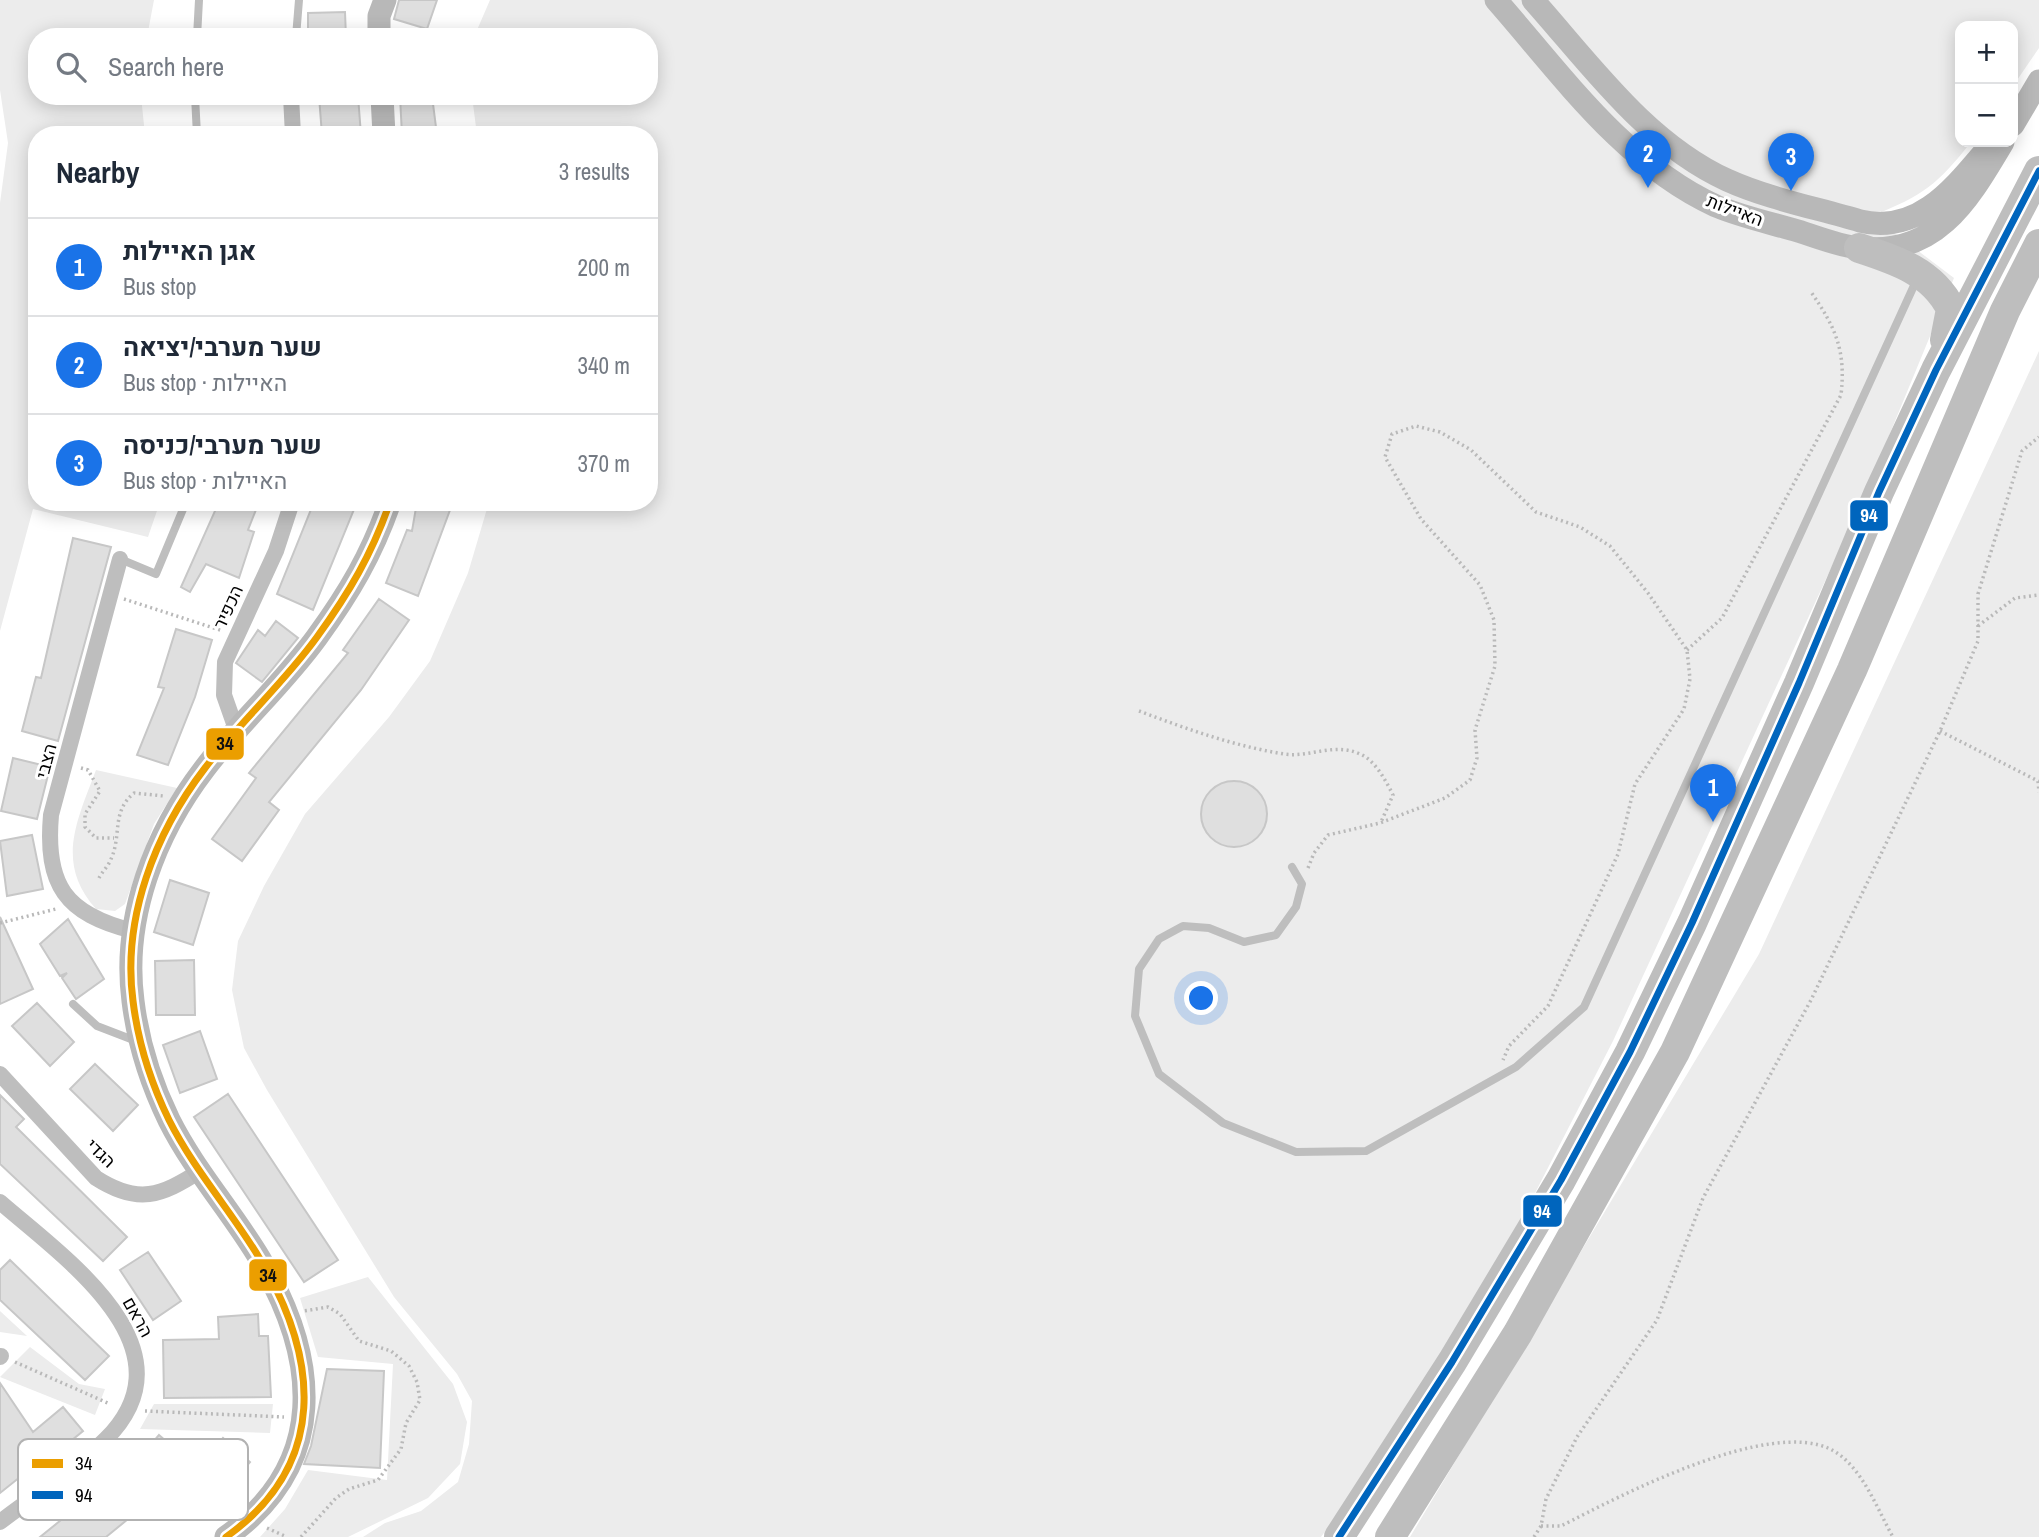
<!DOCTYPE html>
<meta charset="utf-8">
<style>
:root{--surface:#fff;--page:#f6f6f7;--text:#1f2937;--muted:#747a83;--line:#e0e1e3;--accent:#1a73e8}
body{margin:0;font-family:"Archivo Narrow",Heebo,sans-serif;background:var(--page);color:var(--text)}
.controls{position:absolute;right:21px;top:21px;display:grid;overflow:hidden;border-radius:14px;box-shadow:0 4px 18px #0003}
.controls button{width:63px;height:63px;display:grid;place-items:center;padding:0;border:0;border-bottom:2px solid var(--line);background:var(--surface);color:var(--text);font:35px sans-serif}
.you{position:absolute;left:1202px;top:999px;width:24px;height:24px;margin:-18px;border:5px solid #fff;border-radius:50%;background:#1a73e8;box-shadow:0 0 0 10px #1a73e833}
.badge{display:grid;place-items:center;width:46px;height:46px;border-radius:50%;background:var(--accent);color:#fff;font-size:23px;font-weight:700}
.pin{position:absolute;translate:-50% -58px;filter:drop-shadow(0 2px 4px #0008)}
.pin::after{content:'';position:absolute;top:37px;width:24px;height:21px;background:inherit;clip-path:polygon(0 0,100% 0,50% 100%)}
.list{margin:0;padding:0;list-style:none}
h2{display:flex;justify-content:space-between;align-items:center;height:91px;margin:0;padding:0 28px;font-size:30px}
h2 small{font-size:23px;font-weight:400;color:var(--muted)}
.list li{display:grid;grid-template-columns:46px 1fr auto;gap:21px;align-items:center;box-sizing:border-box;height:98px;padding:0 28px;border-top:2px solid var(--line)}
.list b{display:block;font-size:26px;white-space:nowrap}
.list p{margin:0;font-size:23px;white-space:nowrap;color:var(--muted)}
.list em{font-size:23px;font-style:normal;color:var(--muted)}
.icon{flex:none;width:38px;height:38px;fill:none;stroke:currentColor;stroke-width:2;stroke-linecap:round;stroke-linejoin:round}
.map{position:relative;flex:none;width:2039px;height:1537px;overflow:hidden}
.search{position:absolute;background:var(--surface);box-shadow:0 4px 18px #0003;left:28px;top:28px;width:630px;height:77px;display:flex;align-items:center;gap:18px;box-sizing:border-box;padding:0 24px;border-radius:28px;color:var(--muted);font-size:26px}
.panel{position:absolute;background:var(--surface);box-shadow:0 4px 18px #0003;left:28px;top:126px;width:630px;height:385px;border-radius:28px}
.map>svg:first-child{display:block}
.green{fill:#ececec}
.building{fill:#dfdfdf;stroke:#c7c7c7;stroke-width:2}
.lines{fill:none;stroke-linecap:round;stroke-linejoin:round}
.path{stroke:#b9b9b9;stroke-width:3.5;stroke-dasharray:2 3.5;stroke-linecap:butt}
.lane{stroke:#bebebe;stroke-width:8}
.street{stroke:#bebebe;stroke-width:16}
.secondary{stroke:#b8b8b8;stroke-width:23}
.highway{stroke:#bebebe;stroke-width:30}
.bus-1-casing{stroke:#fff;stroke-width:12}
.bus-2-casing{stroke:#fff;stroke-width:12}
.bus-1{stroke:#eb9e00;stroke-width:7}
.bus-2{stroke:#0065bd;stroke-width:7}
.labels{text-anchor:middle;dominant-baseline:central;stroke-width:6;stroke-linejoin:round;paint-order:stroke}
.street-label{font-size:18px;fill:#000;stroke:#fff}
.key{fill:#fff;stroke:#b2b2b2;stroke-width:2}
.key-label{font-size:19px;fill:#000}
.line-badge{stroke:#fff;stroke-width:2.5}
.badge-label{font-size:19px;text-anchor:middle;font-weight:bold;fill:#fff}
.pale-badge-label{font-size:19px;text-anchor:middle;font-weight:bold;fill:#111}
</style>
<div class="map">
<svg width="2039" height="1537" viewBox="0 0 2039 1537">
<rect width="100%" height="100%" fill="#fff"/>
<!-- green -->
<path class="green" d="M0,0H154L147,37H37V96H141L145,135H37V502H160L148,537L33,509L0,631V203L8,143L0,90Z
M490,0H2039V48L2013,86V26H1960V142H1971C1937,185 1924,195 1872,216L1954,278L1862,501L1613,1041L1451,1357L1321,1537H363L385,1523L421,1511L458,1482L469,1444L472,1401L457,1374L394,1297L267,1090L244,1048L232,990L238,941L264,886L305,814L389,717L430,661L468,573L489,502H649V135H477L472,96H649V37H474Z
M2039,351V1537H1410L1759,954Z
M96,770L177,788L154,824L125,904L115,911L96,909C55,863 77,821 96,770Z
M368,1277L453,1384L467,1422L460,1464L428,1498L348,1537H260L285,1509L308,1470L387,1480L393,1364L318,1357L300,1298Z
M0,1311L27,1336L0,1332Z
M30,1347L79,1384L105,1389L95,1415L0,1377Z
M154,1404H273L270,1433L140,1429Z"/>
<!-- building -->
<path class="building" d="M399,0H437L427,29L394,19Z
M345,12L346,37H308V13Z
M319,96H358L361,135H322Z
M400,96H432L437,135H402Z
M219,502H259L248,530L254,532L239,578L206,564L190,592L181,587Z
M314,502H357L313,610L277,594Z
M417,502H453L418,596L386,583L407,530L412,531Z
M73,538L111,547L58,741L22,731L36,677L41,678Z
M379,599L409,620L361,690L269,802L279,810L242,861L212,839L256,778L249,773L348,653L343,650Z
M276,621L298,638L262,682L236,663L258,630L265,636Z
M176,629L212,640L195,697L168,765L137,755L164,688L158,687Z
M13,758L50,767L37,819L1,811Z
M1201 814a33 33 0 1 1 66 0a33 33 0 1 1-66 0Z
M32,835L43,889L7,896L0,841Z
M170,880L209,893L193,945L154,932Z
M0,917L33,989L0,1004Z
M68,919L104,979L76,999L62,978L67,973L60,976L40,944Z
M194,960L195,1015H156L155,961Z
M37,1003L74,1042L50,1066L12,1026Z
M200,1031L217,1079L180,1093L163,1045Z
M95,1064L138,1105L113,1131L70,1089Z
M228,1094L338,1260L304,1282L194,1117Z
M0,1095L24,1119L16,1127L127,1237L103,1261L0,1164Z
M148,1252L181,1301L153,1320L120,1270Z
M10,1260L109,1356L85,1380L0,1300V1270Z
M258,1314L259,1336H268L271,1397L164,1398L163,1340L219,1339L218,1317Z
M327,1369L384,1371L380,1468L304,1464L311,1446Z
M0,1383L33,1432L63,1407L83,1431L28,1476L25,1473L0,1493Z
M159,1435L197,1468L223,1438L250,1462L232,1483L235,1486L219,1505L211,1497L194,1516L160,1487L144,1506L106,1537H40L102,1487L108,1495Z"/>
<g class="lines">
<!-- path -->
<path class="path" d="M124,599L223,631
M1978,626L2015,598L2039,595
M1687,650L1722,618L1841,395C1846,351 1836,328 1811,292
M1139,711C1187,729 1234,746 1284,754C1309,758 1334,742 1360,754C1375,760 1386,781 1393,795L1381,822
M1940,731L2038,781L2039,792
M81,768L88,770L100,791L85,814V827L96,838H114
M1308,868L1314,853L1328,835L1380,823L1445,798L1470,780L1477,758L1475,730L1495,666L1494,620L1480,585L1421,519L1385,457L1392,434L1416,426L1440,432L1471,450L1536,512L1580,527L1610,546L1648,593L1687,650L1690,679L1684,709L1635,784L1618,854L1548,1006L1509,1046L1503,1060
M99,878C102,872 109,865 111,859C122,835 111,812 134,793L164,796
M0,923L56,909
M15,1362L110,1404
M145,1411L284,1417
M1541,1526H1561C1620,1496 1769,1417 1832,1450C1862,1466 1877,1509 1893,1537
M267,1528L287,1537
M301,1537L336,1498L349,1489L378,1480L401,1449L406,1423L420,1400L417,1382L409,1366L391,1351L359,1341L340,1314L328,1307L304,1311
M1534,1537L1541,1526L1546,1499L1577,1437L1657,1320L1703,1198L1811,1000L1940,731L1978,641V594L2022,451L2039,437"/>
<!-- lane -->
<path class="lane" d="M197,37L199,0
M296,37L299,0
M195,96L197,135
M120,559L156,574L186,502
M1292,867L1302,884L1296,907L1276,935L1244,942L1209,928L1183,926L1159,939L1139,969L1135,1016L1159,1074L1223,1123L1296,1152L1366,1151L1516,1067L1584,1007L1917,279
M73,1004L97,1026L136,1041"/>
<!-- street -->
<path class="street" d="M291,96L293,135
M120,559L51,815C45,885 65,914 133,931
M237,732L224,695L225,662L276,551L292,502
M0,1074L96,1178C138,1205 161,1196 200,1171
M0,1202C63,1257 197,1348 106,1439C75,1470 35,1495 0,1522
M0,1357L1,1356"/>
<!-- secondary -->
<path class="secondary" d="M1496,0C1561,74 1624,164 1716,206C1742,217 1771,223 1798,231C1817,237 1839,246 1859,248C1937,257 1969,199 2003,142
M1533,0C1591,65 1646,143 1727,180C1769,199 1817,208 1860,221C1917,235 1953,189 1986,150
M379,37V16L385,0
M382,96L384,135
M2013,125L2039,81
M226,1537C329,1464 319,1359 260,1259C232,1212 194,1170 169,1120C151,1083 138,1042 133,1001C122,918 155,833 205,768C239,723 283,684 317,637C349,593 372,554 390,502"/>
<!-- highway -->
<path class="highway" d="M1859,248C1896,260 1933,272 1951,309L1945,340
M1339,1537L1452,1362L1561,1180L1630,1052L1692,923L1799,683L1879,492L1936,370L2039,171
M1390,1537L1518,1333L1675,1052L1852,670L2005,311L2039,244"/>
<!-- bus-1 casing -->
<g class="bus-1-casing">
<path id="bus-1" d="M226,1537C329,1464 319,1359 260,1259C232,1212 194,1170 169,1120C151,1083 138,1042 133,1001C122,918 155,833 205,768C239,723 283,684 317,637C349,593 372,554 390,502"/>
</g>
<!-- bus-2 casing -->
<g class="bus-2-casing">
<path id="bus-2" d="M1339,1537L1452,1362L1561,1180L1630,1052L1692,923L1799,683L1879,492L1936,370L2039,171"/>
</g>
<!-- bus-1 -->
<use href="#bus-1" class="bus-1"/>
<!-- bus-2 -->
<use href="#bus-2" class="bus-2"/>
</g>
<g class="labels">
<!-- street labels -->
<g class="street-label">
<text transform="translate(1735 210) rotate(21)">האיילות</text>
<text transform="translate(228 607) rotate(-65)">הכפיר</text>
<text transform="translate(46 761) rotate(-75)">הצבי</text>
<text transform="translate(101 1153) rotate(44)">הגדי</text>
<text transform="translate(138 1317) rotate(61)">הראם</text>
</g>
</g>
<!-- legend -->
<rect x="18" y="1439" width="230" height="81" rx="10" class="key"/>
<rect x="32" y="1459" width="31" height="9" fill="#eb9e00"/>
<rect x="32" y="1491" width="31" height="8" fill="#0065bd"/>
<g class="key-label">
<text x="75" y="1470">34</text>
<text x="75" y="1502">94</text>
</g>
<g class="line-badge">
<rect x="1849" y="499" width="40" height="33" rx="7" fill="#0065bd"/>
<rect x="205" y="727" width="40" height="34" rx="7" fill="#eb9e00"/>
<rect x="1522" y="1194" width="41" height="34" rx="7" fill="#0065bd"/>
<rect x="248" y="1258" width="40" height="34" rx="7" fill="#eb9e00"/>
</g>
<g class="badge-label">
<text x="1869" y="522">94</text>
<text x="1542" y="1218">94</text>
</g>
<g class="pale-badge-label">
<text x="225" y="750">34</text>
<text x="268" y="1282">34</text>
</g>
</svg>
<div class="controls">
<button>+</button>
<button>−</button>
</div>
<div class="you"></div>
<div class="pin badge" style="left:1713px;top:822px">1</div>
<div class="pin badge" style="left:1648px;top:188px">2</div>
<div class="pin badge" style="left:1791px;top:191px">3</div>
<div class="search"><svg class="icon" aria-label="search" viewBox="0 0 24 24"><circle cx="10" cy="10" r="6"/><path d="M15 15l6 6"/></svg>Search here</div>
<section class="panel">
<h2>Nearby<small>3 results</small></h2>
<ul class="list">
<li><span class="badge">1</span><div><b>אגן האיילות</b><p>Bus stop</p></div><em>200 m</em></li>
<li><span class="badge">2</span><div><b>שער מערבי/יציאה</b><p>Bus stop · האיילות</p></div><em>340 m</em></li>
<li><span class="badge">3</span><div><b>שער מערבי/כניסה</b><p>Bus stop · האיילות</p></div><em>370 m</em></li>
</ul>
</section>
</div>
